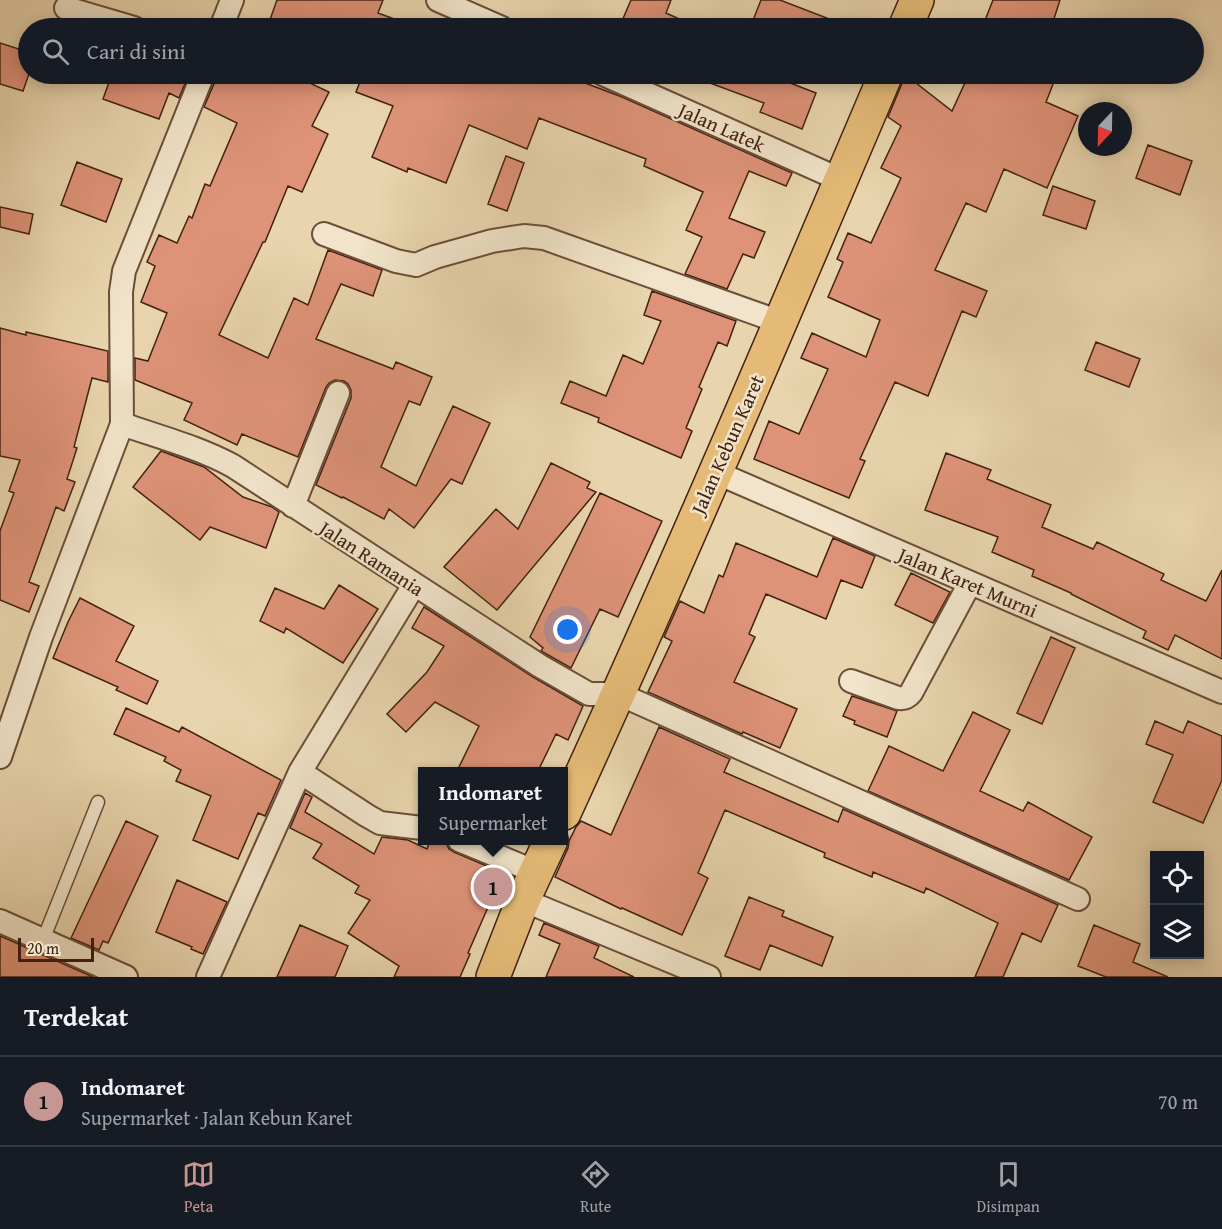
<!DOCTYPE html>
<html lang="id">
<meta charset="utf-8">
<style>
:root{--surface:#171b24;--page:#242831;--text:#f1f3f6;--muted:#9ea1a6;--line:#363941;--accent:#c59692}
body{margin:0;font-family:"Gentium Book Plus",serif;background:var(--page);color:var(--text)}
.controls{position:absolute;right:18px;bottom:18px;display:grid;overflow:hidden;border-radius:0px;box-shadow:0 3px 15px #0003}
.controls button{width:54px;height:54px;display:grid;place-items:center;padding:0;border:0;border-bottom:2px solid var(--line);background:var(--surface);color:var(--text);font:30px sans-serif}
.compass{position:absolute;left:1078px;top:102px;width:54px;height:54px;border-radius:50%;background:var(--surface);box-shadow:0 3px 15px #0003;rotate:202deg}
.scale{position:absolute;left:18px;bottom:15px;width:76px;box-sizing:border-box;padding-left:6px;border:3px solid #422112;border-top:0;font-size:16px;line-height:21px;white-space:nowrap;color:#422112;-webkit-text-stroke:4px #f1e4ca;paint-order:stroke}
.you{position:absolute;left:568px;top:630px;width:21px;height:21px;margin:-15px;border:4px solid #fff;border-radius:50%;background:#1a73e8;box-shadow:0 0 0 9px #1a73e833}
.badge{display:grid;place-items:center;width:39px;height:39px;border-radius:50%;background:var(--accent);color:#111;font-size:20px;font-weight:700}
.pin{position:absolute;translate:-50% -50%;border:3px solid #fff;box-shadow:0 2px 6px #0006}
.popup{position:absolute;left:418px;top:767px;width:150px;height:78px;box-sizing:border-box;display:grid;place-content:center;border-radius:0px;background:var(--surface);filter:drop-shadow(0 2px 4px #0005);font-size:20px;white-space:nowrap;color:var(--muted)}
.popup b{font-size:22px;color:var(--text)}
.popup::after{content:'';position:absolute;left:50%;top:100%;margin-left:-12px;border:12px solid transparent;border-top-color:var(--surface)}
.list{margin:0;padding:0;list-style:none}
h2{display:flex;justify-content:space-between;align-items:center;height:78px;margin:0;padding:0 24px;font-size:26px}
h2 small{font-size:20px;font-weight:400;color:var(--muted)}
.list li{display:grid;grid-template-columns:39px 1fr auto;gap:18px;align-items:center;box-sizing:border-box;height:90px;padding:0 24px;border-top:2px solid var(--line)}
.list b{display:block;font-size:22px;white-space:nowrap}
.list p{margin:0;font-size:20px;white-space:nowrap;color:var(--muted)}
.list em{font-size:20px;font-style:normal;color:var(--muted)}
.icon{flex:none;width:33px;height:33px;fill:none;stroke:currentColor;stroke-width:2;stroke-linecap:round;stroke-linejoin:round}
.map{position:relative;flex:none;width:1222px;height:977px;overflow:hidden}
.search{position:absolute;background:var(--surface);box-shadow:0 3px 15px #0003;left:18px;right:18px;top:18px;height:66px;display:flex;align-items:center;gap:15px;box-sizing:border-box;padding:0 21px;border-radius:33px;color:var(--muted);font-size:22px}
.sheet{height:168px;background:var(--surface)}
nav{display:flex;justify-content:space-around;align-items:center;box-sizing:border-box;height:84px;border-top:2px solid var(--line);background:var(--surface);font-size:16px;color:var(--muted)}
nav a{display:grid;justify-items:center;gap:3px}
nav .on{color:var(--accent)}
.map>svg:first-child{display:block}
.building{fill:#de9378;stroke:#422112;stroke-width:1.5}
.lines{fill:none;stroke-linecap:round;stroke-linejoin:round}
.lane-casing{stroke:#6c4e39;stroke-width:15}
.street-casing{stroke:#6c4e39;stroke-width:26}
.primary-casing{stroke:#422112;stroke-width:36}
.lane{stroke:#f1e4ca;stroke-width:12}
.street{stroke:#f1e4ca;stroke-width:22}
.primary{stroke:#e4ba76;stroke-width:33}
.labels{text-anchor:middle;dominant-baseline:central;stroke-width:5;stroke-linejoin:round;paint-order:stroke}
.street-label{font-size:20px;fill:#422112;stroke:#f1e4ca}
</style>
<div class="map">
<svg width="1222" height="977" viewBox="0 0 1222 977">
<rect width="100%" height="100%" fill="#e9d5ad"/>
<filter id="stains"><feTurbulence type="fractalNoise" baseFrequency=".00333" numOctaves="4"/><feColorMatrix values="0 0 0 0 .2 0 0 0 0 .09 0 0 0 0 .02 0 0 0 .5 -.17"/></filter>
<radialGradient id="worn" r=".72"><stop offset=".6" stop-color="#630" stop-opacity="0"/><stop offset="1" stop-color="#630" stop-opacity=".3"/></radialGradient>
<!-- building -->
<path class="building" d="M277,0H383L378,13L416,27L415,28H267Z
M631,0H671L666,13L699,28H619Z
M761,0H780L850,27V28H750Z
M993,0H1060L1051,28H982Z
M0,43L28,52L29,74L23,91L0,84Z
M112,74H189L179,98L169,93L159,119L103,99Z
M216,74L237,83L241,74H291L329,92L312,126L328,134L302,192L288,186L265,242H263L219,335L268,358L294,298L308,305L328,250L382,270L373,296L341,284L316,339L393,369L396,362L432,377L420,405L409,401L381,467L416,486L453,406L490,423L462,484L451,479L414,528L389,509L384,519L343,497L342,498L316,485L351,398V390L348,384L344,381L335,380L329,383L326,387L298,457L242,434L237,445L184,420L192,403L135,380V358L148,361L167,313L141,302L155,266L147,262L159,235L177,243L189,216L192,218L205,184L210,186L237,123L204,107L216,79Z
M363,74H553L571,81L572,78L622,97L792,173L786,186L749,171L729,218L765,232L754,258L743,254L727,289L685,274L702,237L686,230L703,192L644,166L646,159L539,118L527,149L469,125L446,183L408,168L407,172L372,157L393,106L356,92Z
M691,74H767L816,93L802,129L760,112L764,103L691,76Z
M969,74H1057L1046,102L1078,116L1047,188L1004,169L986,212L966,203L935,270L987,291L976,317L962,311L928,396L895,382L860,459L865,461L849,498L754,459L769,421L799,434L828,369L801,358L812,333L866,357L880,320L828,297L843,262L837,259L848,233L871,243L901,178L881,168L901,126L888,117L903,81L907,76L952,111Z
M1148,145L1192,161L1180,195L1136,178Z
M506,156L524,163L507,211L488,204Z
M77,162L122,179L106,222L61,205Z
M1053,186L1095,201L1086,229L1043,215Z
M0,207L33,214L29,234L0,227Z
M652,291L736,321L727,346L718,342L699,387L702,389L686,428L692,431L681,458L598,422L599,418L561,403L570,381L606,396L623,355L643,364L661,321L644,315Z
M0,328L26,335V332L108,351V382L92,378L74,447L77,448L67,479L75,482L64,511L56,507L29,582L39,586L29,612L0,600V531L14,493L9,491L20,460L0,456Z
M1096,342L1140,359L1129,387L1085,370Z
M161,451L204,467L243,497L272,507L279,512L266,548L210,527L200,540L133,487Z
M946,453L991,470L987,479L1051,505L1042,527L1093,549L1097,542L1164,574L1161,580L1206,601L1222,570V659L1175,635L1168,650L1143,638L1146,631L1071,594V593L1032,576L1034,570L992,552L998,537L925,510Z
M551,463L590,482L587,488L596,492L497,610L444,567L496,509L518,529Z
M600,493L662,521L618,617L600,609L571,668L541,651L543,648L530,637Z
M833,538L875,556L862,588L841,580L826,619L766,594L749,634L755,637L734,682L797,709L780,748L743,732L742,734L648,692L672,641L664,637L680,601L704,613L719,575L723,577L736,543L817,577Z
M911,573L950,592L933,623L895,605Z
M339,585L378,609L343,663L286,628L284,633L260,621L275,588L324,609Z
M80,598L134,626L116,661L158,681L147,704L116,690L118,687L53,658L68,622Z
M424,607L533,677L583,706L568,740L556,734L538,771H457L479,726L435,702L406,732L387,714L427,672L444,646L412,628Z
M1051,637L1075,648L1042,724L1017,713Z
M852,696L897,711L887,737L854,724L855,721L843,716Z
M126,708L179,732L182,727L281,780L265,816L258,813L238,859L193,840L211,796L176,781L181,770L164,761L166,757L114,734Z
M973,712L1010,730L980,791L1023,811L1028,802L1092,837L1069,880L868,791L889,746L943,771Z
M1155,721L1183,733L1188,721L1222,736V780L1203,823L1153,802L1173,755L1146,744Z
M659,727L730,759L724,772L838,822L843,809L1058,905L1041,942L1022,933L1003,977H975L998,923L926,888L924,893L873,872L872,877L824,857L825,853L725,810L698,873L708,878L682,935L622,908L621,909L555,877L568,848L569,841L576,827L581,821L611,835Z
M305,793L312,797L305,812L374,854L382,837L408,840L427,849L430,840H441L446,843L449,849L454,852L503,873L468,953L470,954L460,977H394L399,966L348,933L370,900L355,893L359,886L313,858L322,844L290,828Z
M126,821L158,836L108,943L103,941L99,950L71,938Z
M177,880L227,902L203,954L191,949L192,947L156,932Z
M749,897L784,911L782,916L833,937L822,966L770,945L760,970L725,956Z
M544,923L599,946L594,958L634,977H546L560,944L539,935Z
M300,925L348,946L335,977H277Z
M1094,925L1140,944L1133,962L1168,977H1106L1078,966Z
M0,936L93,977H0Z"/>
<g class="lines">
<!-- lane casing -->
<g class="lane-casing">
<path id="lane" d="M43,940L98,802"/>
</g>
<!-- street casing -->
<g class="street-casing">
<path id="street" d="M438,0L502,28
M66,8L134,28
M221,28L232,0
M603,74L841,180
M324,234L396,261L416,265L435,257L492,241L524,236L544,238L780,322
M122,424C159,437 198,447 233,466L540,666L589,694H619L1078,899
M715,472L1222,692
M293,506L338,393
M414,585L300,772L366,815L380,823L422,828
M851,681L898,698C904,699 907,698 911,693L970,583
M0,757L41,637L122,424L121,292L124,271L203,74
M459,840L536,872
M523,900L709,977
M0,921L126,977
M208,977L300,772"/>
</g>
<!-- primary casing -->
<g class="primary-casing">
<path id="primary" d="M905,28L917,0
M564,813C676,569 781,321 886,74
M493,977L523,900L551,840"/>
</g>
<!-- lane -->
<use href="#lane" class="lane"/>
<!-- street -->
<use href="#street" class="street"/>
<!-- primary -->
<use href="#primary" class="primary"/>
</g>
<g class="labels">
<!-- street labels -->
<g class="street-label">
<text transform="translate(722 127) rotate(24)">Jalan Latek</text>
<text transform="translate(727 444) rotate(-66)">Jalan Kebun Karet</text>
<text transform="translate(372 558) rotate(33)">Jalan Ramania</text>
<text transform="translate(968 582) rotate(23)">Jalan Karet Murni</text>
</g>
</g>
<rect width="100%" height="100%" filter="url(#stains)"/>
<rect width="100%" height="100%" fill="url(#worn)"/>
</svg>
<div class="controls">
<button><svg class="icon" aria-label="locate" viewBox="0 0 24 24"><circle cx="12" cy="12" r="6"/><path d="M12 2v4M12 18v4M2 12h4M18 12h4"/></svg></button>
<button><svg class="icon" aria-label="layers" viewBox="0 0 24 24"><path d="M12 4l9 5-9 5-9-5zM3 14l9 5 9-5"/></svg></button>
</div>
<svg class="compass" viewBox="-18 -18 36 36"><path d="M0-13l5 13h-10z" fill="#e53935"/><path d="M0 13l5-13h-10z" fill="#9ea1a6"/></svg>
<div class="scale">20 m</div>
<div class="you"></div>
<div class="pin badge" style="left:493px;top:887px">1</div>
<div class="popup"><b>Indomaret</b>Supermarket</div>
<div class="search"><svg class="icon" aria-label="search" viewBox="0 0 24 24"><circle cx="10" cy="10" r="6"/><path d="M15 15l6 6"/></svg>Cari di sini</div>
</div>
<section class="sheet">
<h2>Terdekat<small></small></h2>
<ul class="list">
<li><span class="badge">1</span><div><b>Indomaret</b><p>Supermarket · Jalan Kebun Karet</p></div><em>70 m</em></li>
</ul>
</section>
<nav>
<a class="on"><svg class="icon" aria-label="map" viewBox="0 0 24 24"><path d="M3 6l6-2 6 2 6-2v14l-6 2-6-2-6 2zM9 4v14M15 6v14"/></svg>Peta</a>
<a><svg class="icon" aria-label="directions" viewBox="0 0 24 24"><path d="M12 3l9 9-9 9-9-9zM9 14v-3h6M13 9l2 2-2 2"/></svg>Rute</a>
<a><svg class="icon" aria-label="saved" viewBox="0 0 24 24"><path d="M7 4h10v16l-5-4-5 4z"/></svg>Disimpan</a>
</nav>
